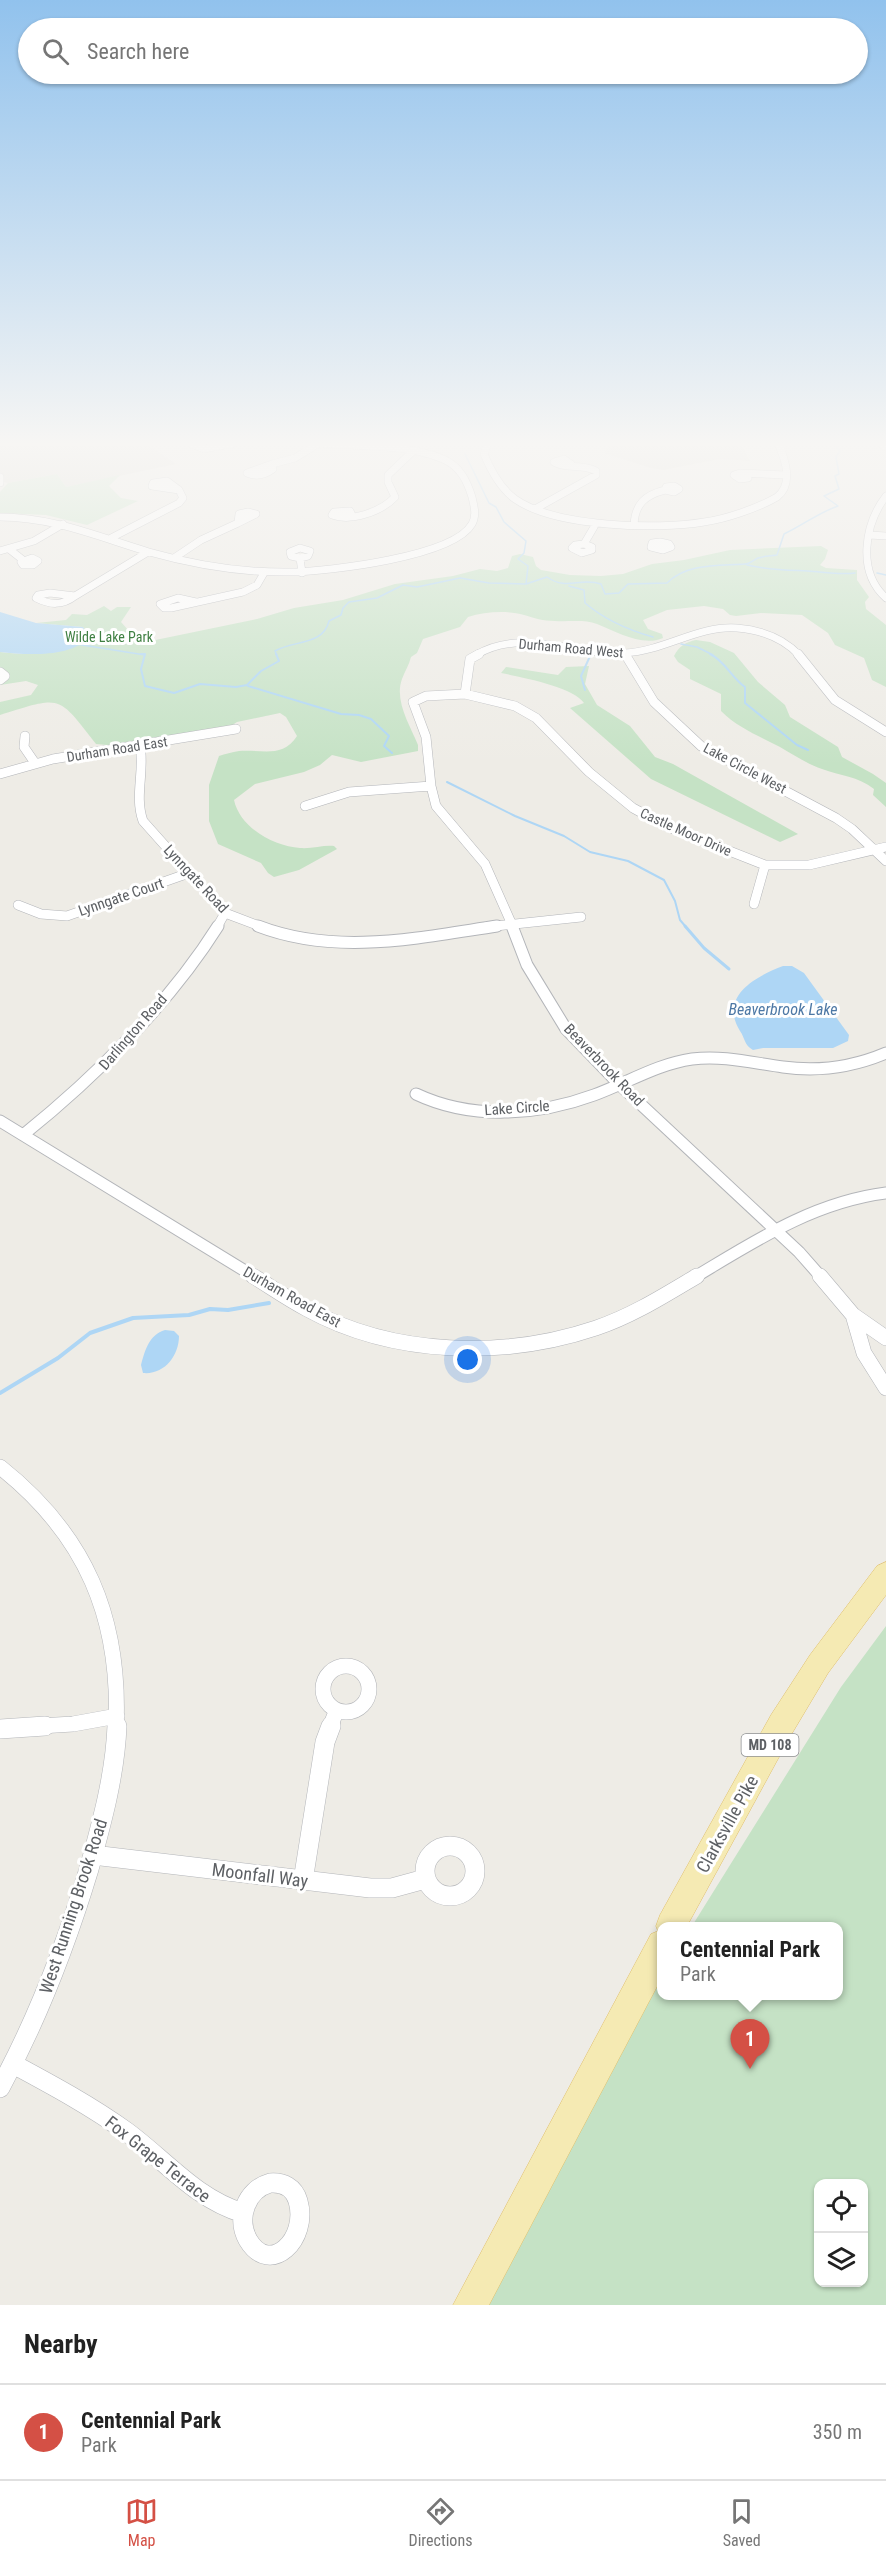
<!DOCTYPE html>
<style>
:root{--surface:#fff;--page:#f2f2f2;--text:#222;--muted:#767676;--line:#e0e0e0;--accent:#d45045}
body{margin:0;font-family:"Roboto Condensed",sans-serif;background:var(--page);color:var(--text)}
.controls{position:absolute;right:18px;bottom:18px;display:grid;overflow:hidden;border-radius:12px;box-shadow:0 2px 4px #0004}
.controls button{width:54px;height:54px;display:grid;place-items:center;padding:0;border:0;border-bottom:2px solid var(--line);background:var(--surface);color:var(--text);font:30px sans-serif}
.you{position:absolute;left:468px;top:1360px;width:21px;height:21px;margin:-15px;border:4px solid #fff;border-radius:50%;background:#1a73e8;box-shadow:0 0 0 9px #1a73e833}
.badge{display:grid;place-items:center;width:39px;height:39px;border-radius:50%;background:var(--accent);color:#fff;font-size:20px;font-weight:700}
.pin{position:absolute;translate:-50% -50px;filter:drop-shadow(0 2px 3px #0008)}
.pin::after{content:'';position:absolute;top:32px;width:21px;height:18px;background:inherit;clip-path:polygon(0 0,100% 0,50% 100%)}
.popup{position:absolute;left:657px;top:1922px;width:186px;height:78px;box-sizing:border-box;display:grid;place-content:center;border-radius:12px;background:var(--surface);filter:drop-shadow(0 2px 4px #0005);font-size:20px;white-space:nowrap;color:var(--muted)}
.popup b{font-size:22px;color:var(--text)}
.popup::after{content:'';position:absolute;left:50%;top:100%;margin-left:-12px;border:12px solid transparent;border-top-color:var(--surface)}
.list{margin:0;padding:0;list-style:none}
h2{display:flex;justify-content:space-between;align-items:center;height:78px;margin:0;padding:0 24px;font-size:26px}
h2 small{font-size:20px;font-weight:400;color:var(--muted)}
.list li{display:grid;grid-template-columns:39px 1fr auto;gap:18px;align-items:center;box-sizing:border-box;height:96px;padding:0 24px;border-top:2px solid var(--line)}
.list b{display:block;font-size:22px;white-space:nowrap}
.list p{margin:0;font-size:20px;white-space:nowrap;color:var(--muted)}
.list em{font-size:20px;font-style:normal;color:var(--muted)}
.icon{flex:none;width:33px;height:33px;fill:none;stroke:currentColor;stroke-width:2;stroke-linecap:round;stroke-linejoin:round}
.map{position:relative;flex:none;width:886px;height:2305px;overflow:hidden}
.search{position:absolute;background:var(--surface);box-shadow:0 2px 4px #0004;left:18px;right:18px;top:18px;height:66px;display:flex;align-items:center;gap:15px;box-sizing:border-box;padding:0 21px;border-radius:33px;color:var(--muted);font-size:22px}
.sheet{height:174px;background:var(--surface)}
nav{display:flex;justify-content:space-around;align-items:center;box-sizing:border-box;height:84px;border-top:2px solid var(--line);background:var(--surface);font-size:16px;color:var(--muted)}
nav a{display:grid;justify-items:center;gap:3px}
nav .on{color:var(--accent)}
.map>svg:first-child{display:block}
.education{fill:#dddbd4}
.green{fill:#c5e2c5;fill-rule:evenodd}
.water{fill:#aed6f5}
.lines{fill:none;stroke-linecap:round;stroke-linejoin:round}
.stream-far3{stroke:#aed6f5;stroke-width:1.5}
.stream-far2{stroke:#aed6f5;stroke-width:2}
.stream-far1{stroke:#aed6f5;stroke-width:3}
.stream{stroke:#aed6f5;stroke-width:4}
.minor-far4-casing{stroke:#b3b5b9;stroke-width:8}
.minor-far3-casing{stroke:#b3b5b9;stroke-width:10}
.minor-far2-casing{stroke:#b3b5b9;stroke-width:13}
.minor-far1-casing{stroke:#b3b5b9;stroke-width:16}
.minor-casing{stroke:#b3b5b9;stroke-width:20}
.primary-casing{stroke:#e0bf6c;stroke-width:1}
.minor-far4{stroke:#fff;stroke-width:7}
.minor-far3{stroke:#fff;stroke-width:9}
.minor-far2{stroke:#fff;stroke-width:11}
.minor-far1{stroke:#fff;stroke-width:15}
.minor{stroke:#fff;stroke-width:19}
.primary{fill:#f5eab3;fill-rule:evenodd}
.labels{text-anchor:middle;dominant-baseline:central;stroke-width:6;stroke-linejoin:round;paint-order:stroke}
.far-park-label{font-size:14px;fill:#408043;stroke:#fff}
.far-street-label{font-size:14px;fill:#5d6064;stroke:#fff}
.shield{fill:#fff;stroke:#8e9092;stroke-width:1.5}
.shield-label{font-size:14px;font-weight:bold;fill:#5d6064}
.street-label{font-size:15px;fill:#5d6064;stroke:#fff}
.water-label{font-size:16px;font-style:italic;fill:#4d78a5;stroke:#fff}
.near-street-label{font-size:18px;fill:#5d6064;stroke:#fff}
</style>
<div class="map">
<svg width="886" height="2305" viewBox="0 0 886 2305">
<rect width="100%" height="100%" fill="#eeece6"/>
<!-- education -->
<path class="education" d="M0,443H145L176,464L66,487L57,474L8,483L0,481Z
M609,443H740L750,461L720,459L663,470L651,468L604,453Z"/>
<!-- green -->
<path class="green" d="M57,474L66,487L120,475L109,486L121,498L138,501L87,525L46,515L0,513V492L8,483Z
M821,546L828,550L825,559L820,565L826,568L857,570V580L869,597L865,602L866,609L886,625V687L872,680L864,658L835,645L828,633L802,615L761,613L736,616L730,615L723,609L704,606L667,610L643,620L648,629L662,634L663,638C642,647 617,632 597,624C584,619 569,622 555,621C543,621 534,618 524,615C506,610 485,612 468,617L460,627L423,639L417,653L411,657C409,665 405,671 402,679C394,701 410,725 418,745V751L361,762L332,755L320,765L304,772L255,784L234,800C240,828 274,846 300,848C312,849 323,845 334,846L337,849L299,870L274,877L268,873L261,863L218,844L209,821V785L219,756C225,754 232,752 239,751C261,749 282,759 297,736L286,717L280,713L237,722L231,726L107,745L96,744C57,694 62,696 0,715V702L31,695L38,685L26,681L0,685V652C29,656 62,654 88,639L83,627L36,623L66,620L72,614L87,615L104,606L111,611L117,607H131L121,622L138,641L136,644L257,619L294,608L343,600L395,584L453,576L480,569L497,571L508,568L512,556L520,554L533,557L536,566L541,570L570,575L601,576L623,574L652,564L684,560L730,550Z
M696,640L710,642L734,653L758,682L785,705L790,717L838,747L842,757L873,774L886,783V807L873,795L874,789C858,776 840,776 822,769C807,764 794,755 780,747C759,736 738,728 721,711V694L690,679V670L678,662L674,656C679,646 686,642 696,640Z
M589,666L585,684L597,705L630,726L655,757L673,764L798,834L780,842L651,779L570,708L584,703C574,687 521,677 501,673L506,667L558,675L566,667Z
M886,1626V2305H488L661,1978L662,1996H838V1926H692L841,1687ZM818,2184H864V2282H818Z"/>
<!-- water -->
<path class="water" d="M0,612L36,623L83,627L89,637C71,658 26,655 0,652Z
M783,966H792L804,973L849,1035L848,1041L833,1048H763L753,1050C744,1045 745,1038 740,1031C719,997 754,977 783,966Z
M165,1330L174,1331L179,1336C179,1356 164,1375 143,1373L141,1365C145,1350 149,1335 165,1330Z"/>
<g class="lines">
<!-- stream-far3 -->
<path class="stream-far3" d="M465,454L489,503L496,507L504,522L526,541L524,553L518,559L528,566L526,584
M747,565C768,570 787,570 808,571C824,572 838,575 855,573
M877,573L886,575
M569,586L584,590L585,603C605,620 628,630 653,637
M76,644L145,655
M681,644L697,647L713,655
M277,655L275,651C293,640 323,646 329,621L341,615L343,608L349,602L377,598L403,585L417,587L460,578L489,583L526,584L547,577C567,591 580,577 601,584L605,594L619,593L628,584L667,583C687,563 719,566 745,564C750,564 753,560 758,558C764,556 771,556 777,555L784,534C803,525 818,513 838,506L824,496L839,489L835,476L839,474L836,457L840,451L833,443"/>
<!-- stream-far2 -->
<path class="stream-far2" d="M141,654H145L141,669L145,686L174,693L200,684L236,687L247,685L261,671L279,661L276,654
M710,654C725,661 731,677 745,687V703L797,745L808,750
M248,686L341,714L359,715L371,719L389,736L384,746L392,753
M585,690L581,676L591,654
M447,782L515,816L564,836L590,852L628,861L664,880L675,901L680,920L686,927"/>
<!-- stream-far1 -->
<path class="stream-far1" d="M685,926L704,948L729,969"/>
<!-- stream -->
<path class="stream" d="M0,1393L58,1358L90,1333L133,1318L189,1315L210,1309L228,1310L269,1303"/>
<!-- minor-far4 casing -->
<g class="minor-far4-casing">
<path id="minor-far4" d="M189,443L204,449L234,443
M488,443L484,454C491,471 500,488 515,499C555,527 657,530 704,522C726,519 758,508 777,497C794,484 785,459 778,443
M883,443L882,445L886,447
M272,464L273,469C265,475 256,477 247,473Z
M272,464L295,458L319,443
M747,475L748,478L740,479L734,475L740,473L786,475
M0,477V483
M167,481L179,490L152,486L153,483Z
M674,486L679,489L674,492L665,490L666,487Z
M886,496C864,525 857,572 886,598
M535,509L596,475V471C582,463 567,470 554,462L564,459L571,464
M248,512L256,514L238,523L239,514Z
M352,515L350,511L334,512L332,515C351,522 381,512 395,497L388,482V475L412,452
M0,517C53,517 99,537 149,552C195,565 244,573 292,572C329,571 453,557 472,524C477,515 474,506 472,497C467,481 460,466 443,459C405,443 358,447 318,443
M634,525C635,504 645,495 665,490
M870,535L886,536
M111,538L179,503L183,498L179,490
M660,542L669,544L671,547L663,550L651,547L652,543Z
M584,544L592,547V550L582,553L572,548L575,545Z
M584,544L594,527
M300,548L310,551L308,556L300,558L291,556L290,552Z
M9,549L23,560
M0,551L34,541L63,524
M32,558L38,561L33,565H23L21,562Z
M174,558L201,540L238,523
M300,558L302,573
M50,593L75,596C62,606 50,605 36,598L38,595Z
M75,596L148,552
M196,602L178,598L160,604L164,608H171L243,592L257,585L264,573
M625,653L626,655
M476,655C523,627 575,656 625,653C664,651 699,625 737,628C761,630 783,638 799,655"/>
</g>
<!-- minor-far3 casing -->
<g class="minor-far3-casing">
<path id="minor-far3" d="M625,654L654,702L701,746L836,818L852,829L886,861
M798,654L835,700L886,732
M0,672L5,676L0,680
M465,694L470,659L479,654
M25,736L24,747L35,763
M140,745C145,771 134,796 143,821L225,913L262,927
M0,774L53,759L236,729
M305,806L349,792L431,786
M754,904L765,865
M18,905L41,914L67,916L189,873
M217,927L225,913
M486,927L581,917
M513,927L485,864L436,806L431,786L426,737L413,702L426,696L465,694L515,706L536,718L589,772L633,808L666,826L765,865H809L886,847"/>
</g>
<!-- minor-far2 casing -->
<g class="minor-far2-casing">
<path id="minor-far2" d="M258,926C336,956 417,938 497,926
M512,926L527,965L566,1029L619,1084L799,1252L821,1277
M416,1094C471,1120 537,1116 594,1095C627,1083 657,1064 692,1059C723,1055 753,1063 783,1067C819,1072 853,1067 886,1053
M0,1121L255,1277
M23,1135C94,1078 169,1004 218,926
M695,1277C755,1241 814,1202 886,1193"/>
</g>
<!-- minor-far1 casing -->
<g class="minor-far1-casing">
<path id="minor-far1" d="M253,1276C271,1287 288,1299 307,1309C393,1356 504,1359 596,1328C632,1316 665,1295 697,1276
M820,1276L853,1315L886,1338
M853,1315L864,1353L886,1388
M0,1467C86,1535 121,1618 116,1727
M323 1689a23 23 0 1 1 46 0a23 23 0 1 1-46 0Z
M23,1727L73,1724L117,1716
M330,1727L336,1712"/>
</g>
<!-- minor casing -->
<g class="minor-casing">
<path id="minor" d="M0,1729L45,1726
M425 1871a25 25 0 1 1 50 0a25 25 0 1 1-50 0Z
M93,1855L370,1888H392L425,1879
M303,1881L325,1742L331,1726
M13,2064C52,2085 91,2106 127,2132C166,2161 196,2199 243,2213
M0,2088C38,2018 66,1945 89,1869C102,1822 115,1775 117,1726
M270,2183C283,2182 294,2187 298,2201C309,2239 270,2277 248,2240C236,2218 246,2190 270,2183Z"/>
</g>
<!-- primary casing -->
<g class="primary-casing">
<path id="primary" d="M886,1562V1595L828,1673L791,1735L687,1926H662V1977L489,2305H453L651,1934L658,1931L656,1926L660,1915L771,1715L810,1655L877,1566Z"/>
</g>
<!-- minor-far4 -->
<use href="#minor-far4" class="minor-far4"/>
<!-- minor-far3 -->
<use href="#minor-far3" class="minor-far3"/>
<!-- minor-far2 -->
<use href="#minor-far2" class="minor-far2"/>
<!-- minor-far1 -->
<use href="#minor-far1" class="minor-far1"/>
<!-- minor -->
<use href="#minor" class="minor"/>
<!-- primary -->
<use href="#primary" class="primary"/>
</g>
<!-- sky -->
<linearGradient id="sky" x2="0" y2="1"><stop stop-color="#91c2ed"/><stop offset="0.58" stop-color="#f7f6f4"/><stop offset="1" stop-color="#f7f6f4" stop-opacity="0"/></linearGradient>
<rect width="886" height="765" fill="url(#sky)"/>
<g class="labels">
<!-- far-park labels -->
<g class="far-park-label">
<text x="109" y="637">Wilde Lake Park</text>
</g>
<!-- far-street labels -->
<g class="far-street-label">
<text transform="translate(571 648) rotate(5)">Durham Road West</text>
<text transform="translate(117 749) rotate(-9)">Durham Road East</text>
<text transform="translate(745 768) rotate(28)">Lake Circle West</text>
<text transform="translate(686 832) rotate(24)">Castle Moor Drive</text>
</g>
<!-- shield labels -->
<rect class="shield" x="741.5" y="1734" width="57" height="22" rx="4.5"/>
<g class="shield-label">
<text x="770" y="1745">MD 108</text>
</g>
<!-- street labels -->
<g class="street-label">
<text transform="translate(196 879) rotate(47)">Lynngate Road</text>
<text transform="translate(121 897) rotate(-19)">Lynngate Court</text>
<text transform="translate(133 1032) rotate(-49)">Darlington Road</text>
<text transform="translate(604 1065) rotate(46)">Beaverbrook Road</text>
<text transform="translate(517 1108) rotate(-4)">Lake Circle</text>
<text transform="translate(292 1297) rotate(29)">Durham Road East</text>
</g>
<!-- water labels -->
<g class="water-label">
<text x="783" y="1009">Beaverbrook Lake</text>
</g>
<!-- near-street labels -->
<g class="near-street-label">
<text transform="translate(727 1824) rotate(-61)">Clarksville Pike</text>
<text transform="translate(260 1875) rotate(7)">Moonfall Way</text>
<text transform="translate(73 1906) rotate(-72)">West Running Brook Road</text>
<text transform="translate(158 2159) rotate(38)">Fox Grape Terrace</text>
</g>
</g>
</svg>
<div class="controls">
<button><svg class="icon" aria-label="locate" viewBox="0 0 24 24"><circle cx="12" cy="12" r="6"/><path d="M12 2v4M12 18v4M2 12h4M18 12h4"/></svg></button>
<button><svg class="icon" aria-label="layers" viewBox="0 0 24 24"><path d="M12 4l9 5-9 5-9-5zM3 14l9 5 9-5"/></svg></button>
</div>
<div class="you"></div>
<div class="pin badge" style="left:750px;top:2069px">1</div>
<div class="popup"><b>Centennial Park</b>Park</div>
<div class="search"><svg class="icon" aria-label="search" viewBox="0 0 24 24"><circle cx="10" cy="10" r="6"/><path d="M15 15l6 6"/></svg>Search here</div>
</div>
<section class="sheet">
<h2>Nearby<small></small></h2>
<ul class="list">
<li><span class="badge">1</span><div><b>Centennial Park</b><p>Park</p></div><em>350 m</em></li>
</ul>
</section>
<nav>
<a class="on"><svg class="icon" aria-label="map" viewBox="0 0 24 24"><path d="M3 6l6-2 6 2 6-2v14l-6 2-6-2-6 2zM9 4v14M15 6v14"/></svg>Map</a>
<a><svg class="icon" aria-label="directions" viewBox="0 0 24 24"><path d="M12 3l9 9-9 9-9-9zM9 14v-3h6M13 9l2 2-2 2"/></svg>Directions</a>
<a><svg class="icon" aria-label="saved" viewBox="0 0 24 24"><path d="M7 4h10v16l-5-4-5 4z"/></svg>Saved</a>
</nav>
